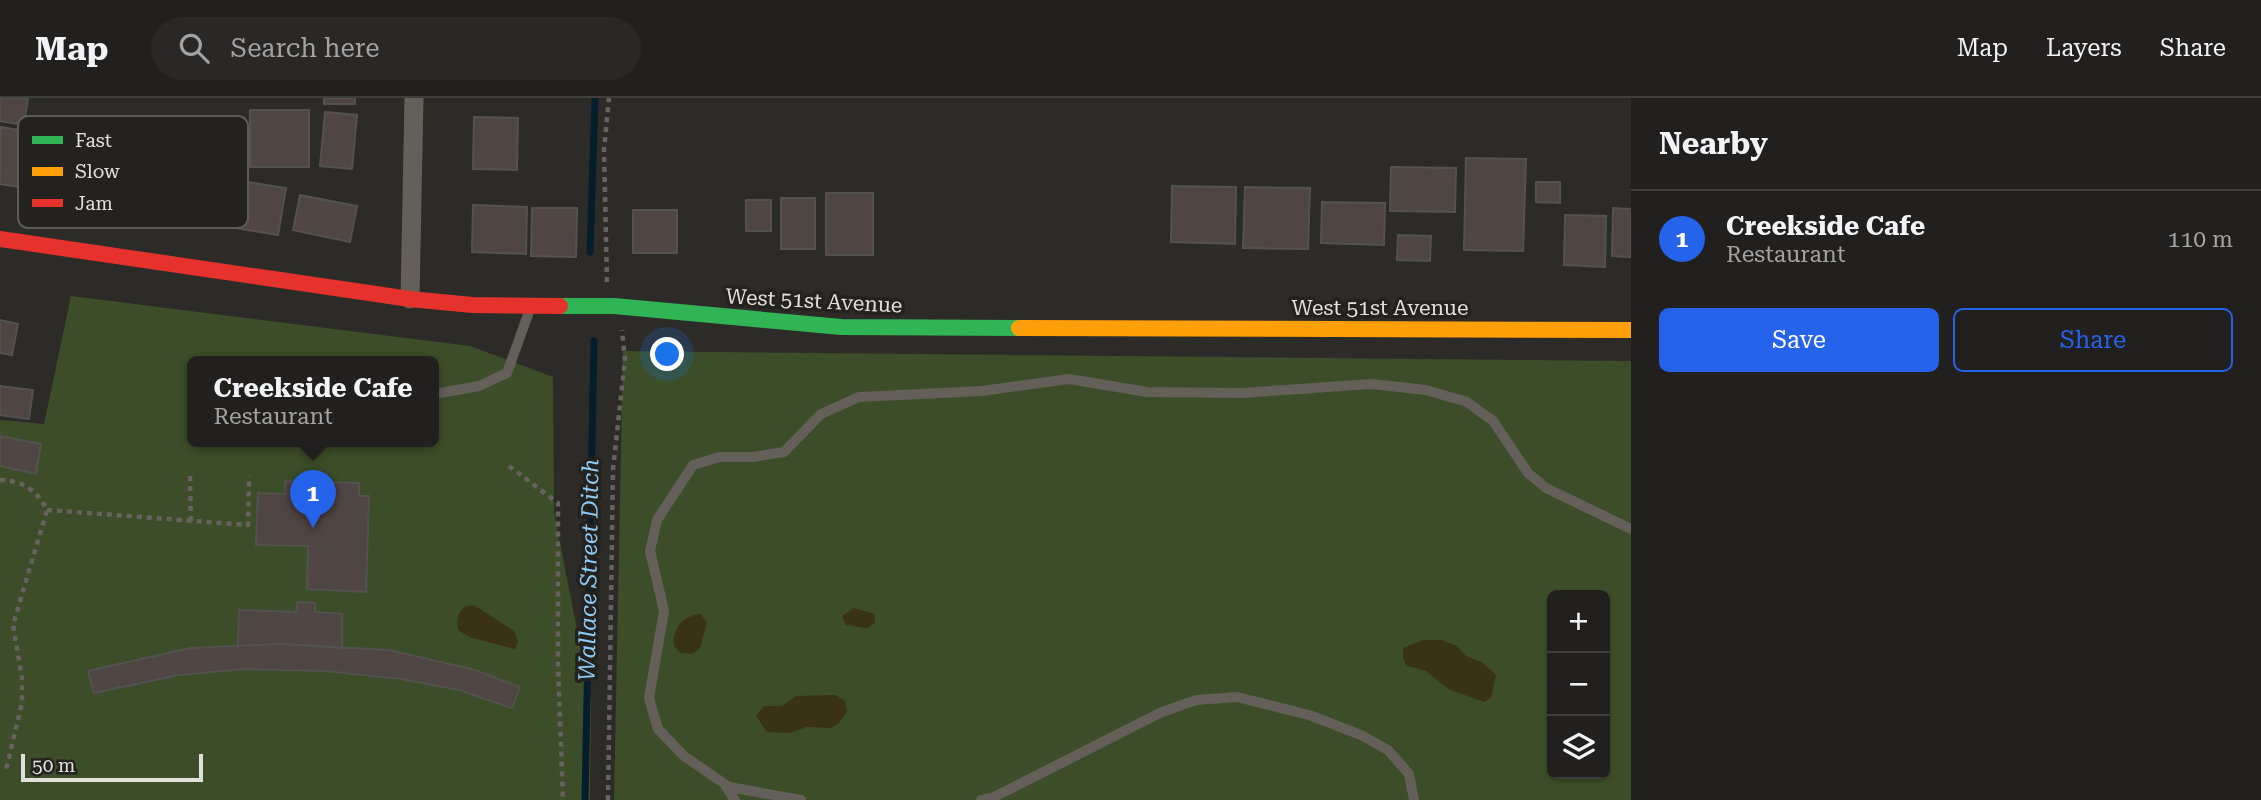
<!DOCTYPE html>
<meta charset="utf-8">
<style>
:root{--surface:#22201e;--page:#2a2827;--text:#f1f3f6;--muted:#a2a3a4;--line:#3f3e3c;--accent:#2563eb}
body{margin:0;font-family:"Roboto Serif",serif;background:var(--page);color:var(--text)}
.controls{position:absolute;right:21px;bottom:21px;display:grid;overflow:hidden;border-radius:10px;box-shadow:0 2px 5px #0004}
.controls button{width:63px;height:63px;display:grid;place-items:center;padding:0;border:0;border-bottom:2px solid var(--line);background:var(--surface);color:var(--text);font:35px sans-serif}
.scale{position:absolute;left:21px;bottom:18px;width:182px;box-sizing:border-box;padding-left:7px;border:4px solid #e1e0dd;border-top:0;font-size:19px;line-height:24px;white-space:nowrap;color:#e1e0dd;-webkit-text-stroke:5px #24221e;paint-order:stroke}
.you{position:absolute;left:668px;top:257px;width:24px;height:24px;margin:-18px;border:5px solid #fff;border-radius:50%;background:#1a73e8;box-shadow:0 0 0 10px #1a73e833}
.badge{display:grid;place-items:center;width:46px;height:46px;border-radius:50%;background:var(--accent);color:#fff;font-size:23px;font-weight:700}
.pin{position:absolute;translate:-50% -58px;filter:drop-shadow(0 2px 4px #0008)}
.pin::after{content:'';position:absolute;top:37px;width:24px;height:21px;background:inherit;clip-path:polygon(0 0,100% 0,50% 100%)}
.popup{position:absolute;left:187px;top:258px;width:252px;height:91px;box-sizing:border-box;display:grid;place-content:center;border-radius:10px;background:var(--surface);filter:drop-shadow(0 2px 5px #0005);font-size:23px;white-space:nowrap;color:var(--muted)}
.popup b{font-size:26px;color:var(--text)}
.popup::after{content:'';position:absolute;left:50%;top:100%;margin-left:-14px;border:14px solid transparent;border-top-color:var(--surface)}
.list{margin:0;padding:0;list-style:none}
h2{display:flex;justify-content:space-between;align-items:center;height:91px;margin:0;padding:0 28px;font-size:30px}
h2 small{font-size:23px;font-weight:400;color:var(--muted)}
.list li{display:grid;grid-template-columns:46px 1fr auto;gap:21px;align-items:center;box-sizing:border-box;height:98px;padding:0 28px;border-top:2px solid var(--line)}
.list b{display:block;font-size:26px;white-space:nowrap}
.list p{margin:0;font-size:23px;white-space:nowrap;color:var(--muted)}
.list em{font-size:23px;font-style:normal;color:var(--muted)}
.actions{display:flex;gap:14px;padding:21px 28px}
.actions a{flex:1;padding:16px 0;border:2px solid var(--accent);border-radius:10px;text-align:center;font-size:24px;color:var(--accent)}
.actions .main{background:var(--accent);color:#fff}
.icon{flex:none;width:38px;height:38px;fill:none;stroke:currentColor;stroke-width:2;stroke-linecap:round;stroke-linejoin:round}
.map{position:relative;flex:none;width:1631px;height:702px;overflow:hidden}
header{display:flex;align-items:center;gap:42px;box-sizing:border-box;height:98px;padding:0 35px;background:var(--surface);border-bottom:2px solid var(--line)}
header strong{font-size:33px}
nav{display:flex;gap:38px;margin-inline-start:auto;font-size:24px}
.search{width:490px;height:63px;background:var(--page);display:flex;align-items:center;gap:18px;box-sizing:border-box;padding:0 24px;border-radius:38px;color:var(--muted);font-size:26px}
main{display:flex}
aside{flex:1;background:var(--surface)}
.map>svg:first-child{display:block}
.green{fill:#3b4e29;fill-rule:evenodd}
.sand{fill:#3a3216}
.lines{fill:none;stroke-linecap:round;stroke-linejoin:round}
.stream{stroke:#051e2d;stroke-width:7}
.building{fill:#4f4543;stroke:#53524f;stroke-width:2}
.path{stroke:#67625f;stroke-width:4.5;stroke-dasharray:5 5;stroke-linecap:butt}
.lane{stroke:#655f5a;stroke-width:10}
.street{stroke:#655f5a;stroke-width:19}
.fast{stroke:#30b455;stroke-width:16}
.slow{stroke:#ff9f0a;stroke-width:16}
.jam{stroke:#e5322d;stroke-width:16}
.labels{text-anchor:middle;dominant-baseline:central;stroke-width:7;stroke-linejoin:round;paint-order:stroke}
.street-label{font-size:21px;fill:#e1e0dd;stroke:#24221e}
.water-label{font-size:23px;font-style:italic;fill:#8eccf7;stroke:#24221e}
.key{fill:#24221e;stroke:#5d5b57;stroke-width:2}
.key-label{font-size:19px;fill:#e1e0dd}
</style>
<header>
<strong>Map</strong>
<div class="search"><svg class="icon" aria-label="search" viewBox="0 0 24 24"><circle cx="10" cy="10" r="6"/><path d="M15 15l6 6"/></svg>Search here</div>
<nav><a>Map</a><a>Layers</a><a>Share</a></nav>
</header>
<main>
<div class="map">
<svg width="1631" height="702" viewBox="0 0 1631 702">
<rect width="100%" height="100%" fill="#2d2b28"/>
<!-- green -->
<path class="green" d="M71,198L470,248L553,279L554,414L591,603L590,702H0V322L44,326ZM192,264H434V344H192Z
M623,253L1631,263V702H614ZM1552,497H1605V676H1552Z"/>
<!-- sand -->
<path class="sand" d="M474,507L514,533L518,543L515,551L469,539L458,532C456,521 458,516 465,508Z
M854,510L874,516L875,525L867,530L846,527L842,518Z
M701,516L707,525L700,550L693,556L680,555L674,548C672,531 683,517 701,516Z
M1423,542H1442L1457,548L1466,558L1482,564L1496,577L1491,600L1484,604L1448,591L1426,573L1407,568L1403,561V550Z
M836,597L845,603L847,614L838,626L831,630L806,629L790,635L767,634L756,618L764,608H782L796,598Z"/>
<g class="lines">
<!-- stream -->
<path class="stream" d="M590,154L595,0
M585,702L594,243"/>
</g>
<!-- building -->
<path class="building" d="M0,0H28L24,27L0,23Z
M324,0H355V6H324Z
M250,12H309V69H250Z
M325,14L357,17L352,71L320,68Z
M474,19L518,20L517,72L473,71Z
M1,29L70,41L61,96L0,86Z
M88,45L147,55L139,104L79,95Z
M1466,60L1526,61L1523,153L1464,152Z
M165,63L227,72L220,115L159,106Z
M1391,69L1456,70L1455,114L1390,113Z
M242,83L286,90L278,137L235,130Z
M1536,84H1560V105L1536,104Z
M1172,88L1236,89L1235,146L1171,144Z
M1245,89L1310,90L1308,151L1243,150Z
M826,95H873V157H826Z
M300,97L357,108L350,144L293,132Z
M781,100H815V151H781Z
M746,102H771V133H746Z
M1322,104L1385,105L1384,147L1321,145Z
M473,107L527,109L526,156L472,154Z
M532,110H577L576,159L531,158Z
M1613,110L1631,111V159L1612,158Z
M633,112H677V155H633Z
M1565,117L1606,118L1605,169L1564,167Z
M1398,137L1431,138L1430,163L1397,162Z
M0,222L18,226L12,257L0,255Z
M0,288L33,292L29,321L0,317Z
M0,338L41,346L36,376L0,368Z
M285,383L359,385V398H369L366,494L307,491L308,448L256,447L258,395L285,396Z
M297,504L315,505V514L342,516V550L281,546L238,548L239,512L296,514Z
M281,546L389,552L475,572L520,589L512,610L459,592L401,581L326,573L245,571L179,577L94,595L88,573L190,550Z"/>
<g class="lines">
<!-- path -->
<path class="path" d="M607,184L604,52L609,0
M509,368L558,405V565L563,702
M190,378L191,423
M0,382C23,382 37,393 47,412L13,527L22,580V605L6,672
M47,412L248,427L249,378
M608,702L613,371L625,262L622,232"/>
<!-- lane -->
<path class="lane" d="M434,296L479,288L507,275L530,211
M725,687L735,702
M801,702L729,689L684,658L658,631L649,600L664,513L650,453L657,422L693,367L719,359H753L784,354L821,316L859,299L982,293L1069,281L1147,294L1242,295L1371,286L1426,292L1467,304L1493,323L1528,375L1546,390L1631,431
M981,702L992,700L1162,614L1196,602L1237,599L1309,617L1361,637L1388,652L1409,676L1414,702"/>
<!-- street -->
<path class="street" d="M410,201L414,0"/>
<!-- fast -->
<path class="fast" d="M560,208H614L841,229L1019,230"/>
<!-- slow -->
<path class="slow" d="M1019,230L1631,232"/>
<!-- jam -->
<path class="jam" d="M0,141L410,201L472,207L560,208"/>
</g>
<g class="labels">
<!-- street labels -->
<g class="street-label">
<text transform="translate(814 203) rotate(3)">West 51st Avenue</text>
<text x="1380" y="210">West 51st Avenue</text>
</g>
<!-- water labels -->
<g class="water-label">
<text transform="translate(589 472) rotate(-89)">Wallace Street Ditch</text>
</g>
</g>
<!-- legend -->
<rect x="18" y="18" width="230" height="112" rx="10" class="key"/>
<rect x="32" y="38" width="31" height="8" fill="#30b455"/>
<rect x="32" y="69" width="31" height="9" fill="#ff9f0a"/>
<rect x="32" y="101" width="31" height="8" fill="#e5322d"/>
<g class="key-label">
<text x="75" y="49">Fast</text>
<text x="75" y="80">Slow</text>
<text x="75" y="112">Jam</text>
</g>
</svg>
<div class="controls">
<button>+</button>
<button>−</button>
<button><svg class="icon" aria-label="layers" viewBox="0 0 24 24"><path d="M12 4l9 5-9 5-9-5zM3 14l9 5 9-5"/></svg></button>
</div>
<div class="scale">50 m</div>
<div class="you"></div>
<div class="pin badge" style="left:313px;top:430px">1</div>
<div class="popup"><b>Creekside Cafe</b>Restaurant</div>
</div>
<aside>
<h2>Nearby<small></small></h2>
<ul class="list">
<li><span class="badge">1</span><div><b>Creekside Cafe</b><p>Restaurant</p></div><em>110 m</em></li>
</ul>
<div class="actions"><a class="main">Save</a><a>Share</a></div>
</aside>
</main>
